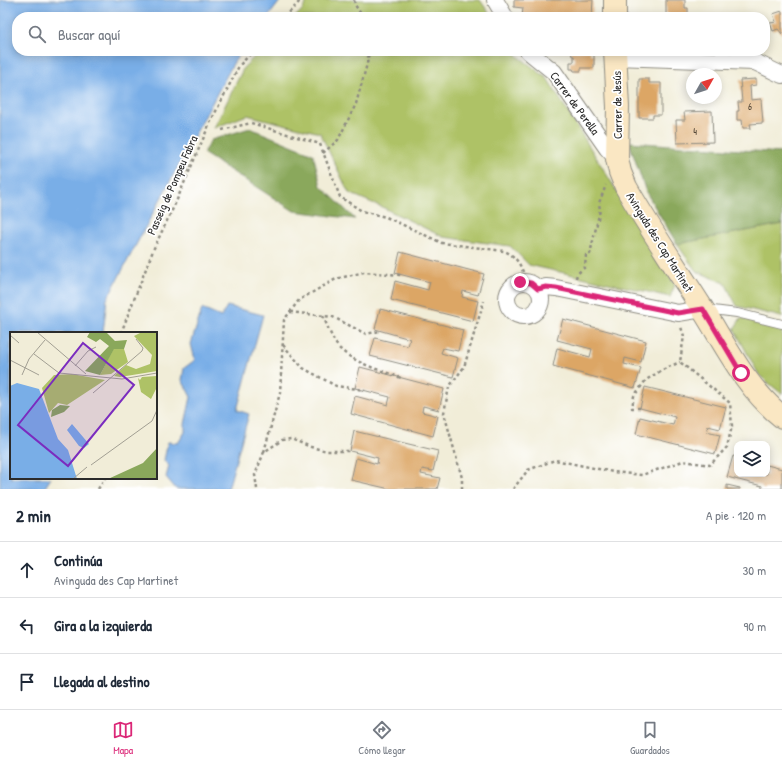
<!DOCTYPE html>
<html lang="es">
<meta charset="utf-8">
<style>
:root{--surface:#fff;--page:#f2f2f3;--text:#1f2937;--muted:#747a83;--line:#e0e1e3;--accent:#db2777}
body{margin:0;font-family:"Patrick Hand",sans-serif;background:var(--page);color:var(--text)}
.controls{position:absolute;right:12px;bottom:12px;display:grid;overflow:hidden;border-radius:8px;box-shadow:0 2px 10px #0003}
.controls button{width:36px;height:36px;display:grid;place-items:center;padding:0;border:0;border-bottom:1px solid var(--line);background:var(--surface);color:var(--text);font:20px sans-serif}
.compass{position:absolute;left:686px;top:68px;width:36px;height:36px;border-radius:50%;background:var(--surface);box-shadow:0 2px 10px #0003;rotate:51deg}
.stop{position:absolute;width:12px;height:12px;margin:-9px;border:3px solid #db2777;border-radius:50%;background:#fff}
.stop.end{background:#db2777;border-color:#fff;box-shadow:0 1px 4px #0008}
.list{margin:0;padding:0;list-style:none}
h2{display:flex;justify-content:space-between;align-items:center;height:52px;margin:0;padding:0 16px;font-size:17px}
h2 small{font-size:13px;font-weight:400;color:var(--muted)}
.list li{display:grid;grid-template-columns:26px 1fr auto;gap:12px;align-items:center;box-sizing:border-box;height:56px;padding:0 16px;border-top:1px solid var(--line)}
.list b{display:block;font-size:15px;white-space:nowrap}
.list p{margin:0;font-size:13px;white-space:nowrap;color:var(--muted)}
.list em{font-size:13px;font-style:normal;color:var(--muted)}
.icon{flex:none;width:22px;height:22px;fill:none;stroke:currentColor;stroke-width:2;stroke-linecap:round;stroke-linejoin:round}
.map{position:relative;flex:none;width:782px;height:489px;overflow:hidden}
.search{position:absolute;background:var(--surface);box-shadow:0 2px 10px #0003;left:12px;right:12px;top:12px;height:44px;display:flex;align-items:center;gap:10px;box-sizing:border-box;padding:0 14px;border-radius:16px;color:var(--muted);font-size:15px}
.sheet{height:220px;background:var(--surface)}
nav{display:flex;justify-content:space-around;align-items:center;box-sizing:border-box;height:56px;border-top:1px solid var(--line);background:var(--surface);font-size:11px;color:var(--muted)}
nav a{display:grid;justify-items:center;gap:2px}
nav .on{color:var(--accent)}
.map>svg:first-child{display:block}
.green{fill:#aec266;stroke:#6c7648}
.forest{fill:#8aa85b;stroke:#5a6a43}
.water{fill:#79aee7;stroke:#526c89}
.building{fill:#dca665}
.lines{fill:none;stroke-linecap:round;stroke-linejoin:round}
.lane-casing{stroke:#8e8c82;stroke-width:10}
.street-casing{stroke:#8e8c82;stroke-width:18}
.secondary-casing{stroke:#8e8c82;stroke-width:24}
.path{stroke:#8e8c82;stroke-width:2.5;stroke-dasharray:3 3;stroke-linecap:butt}
.lane{stroke:#fff;stroke-width:8}
.street{stroke:#fff;stroke-width:16}
.secondary{stroke:#fae7c3;stroke-width:22}
.route{stroke:#db2777;stroke-width:5}
.labels{text-anchor:middle;dominant-baseline:central;stroke-width:3.5;stroke-linejoin:round;paint-order:stroke}
.number-label{font-size:10px;fill:#574a3a}
.street-label{font-size:12px;fill:#2b2b2b;stroke:#fff}
.inset-road{fill:none;stroke:#a29f93;stroke-width:1}
.view{fill:#7b2cbf;fill-opacity:0.15;stroke:#7b2cbf;stroke-width:2}
.inset-edge{fill:none;stroke:#2b2b2b;stroke-width:2}
</style>
<div class="map">
<svg width="782" height="489" viewBox="0 0 782 489">
<rect width="100%" height="100%" fill="#fff"/>
<filter id="ink" filterUnits="userSpaceOnUse"><feTurbulence type="fractalNoise" baseFrequency=".025" numOctaves="2"/><feDisplacementMap in="SourceGraphic" scale="8" xChannelSelector="R" yChannelSelector="G"/><feConvolveMatrix kernelMatrix="1 2 1 2 8 2 1 2 1" color-interpolation-filters="sRGB"/></filter>
<filter id="wash" filterUnits="userSpaceOnUse"><feTurbulence type="fractalNoise" baseFrequency=".012" numOctaves="4" result="noise"/><feDisplacementMap in="SourceGraphic" scale="16" xChannelSelector="R" yChannelSelector="G"/><feGaussianBlur stdDeviation="0.9" result="paint"/><feColorMatrix in="noise" values="0 0 0 0 0 0 0 0 0 0 0 0 0 0 0 0 0 1.4 0 .05"/><feComposite in="paint" operator="in"/></filter>
<g filter="url(#wash)">
<rect width="100%" height="100%" fill="#f1edd8"/>
<!-- green -->
<path class="green" d="M308,0H480L492,17H295L302,10Z
M260,51H515L518,56L547,78L675,285L670,297L529,265L510,246L443,237L382,207L349,193L320,133L247,115L214,128L244,67Z
M782,224V317L737,306L725,283L696,271L677,244Z
M741,318L782,328V394L759,375L734,329Z"/>
<!-- forest -->
<path class="forest" d="M250,128L313,154L321,186L355,219L294,211L203,153L211,140Z
M629,142L782,153V224L677,244L646,192Z"/>
<!-- water -->
<path class="water" d="M0,0H281L268,17H17V51H242L235,60L107,299L103,333H11V478H51L44,489H0Z
M227,306L263,315L237,410L249,414L228,489H176L166,477L169,466L164,460L168,442L178,443L185,432V424L191,397L182,380L184,368L195,360L191,344L202,309L221,317Z"/>
<g id="blocks">
<!-- building -->
<path class="building" d="M514,0H593L592,17H522L523,8L514,7Z
M666,0H685V8H688V17H666Z
M782,11V34L778,29L773,31L770,23L776,22L773,14Z
M571,51H590V54H594V68H581V71H574L573,69H570V62H574V56H572Z
M639,79H649V83H661V115H653V118H639Z
M756,79V85L750,86L751,100L761,99L763,123L750,124L751,128H743L742,120H737V111H739L738,102H742L740,80Z
M712,111L713,142L677,143L676,120H685L684,112Z
M400,252L484,274L478,295L463,291L462,297L478,301L473,321L391,300L395,281L428,290L430,282L395,273Z
M380,309L463,330L458,351L443,348L441,353L458,358L453,377L370,356L375,338L408,346L410,339L375,329Z
M563,319L646,341L641,362L625,358L624,364L641,368L635,388L553,366L557,348L590,357L592,349L557,340Z
M360,367L444,389L439,410L423,406L422,412L438,416L433,436L351,414L355,396L388,405L390,397L355,388Z
M645,387L726,407L720,429L708,426L706,432L720,435L715,454L636,434L640,417L673,425L675,417L640,408Z
M354,431L438,451L433,471L422,469L421,474L440,478L437,489H390L351,480L356,458L377,464L378,458L350,451Z
M733,456L737,457V474H767V465L782,469V489H762V486L727,477Z
M727,485L740,488V489H727Z"/>
</g>
</g>
<g filter="url(#ink)">
<use href="#blocks" fill-opacity="0" stroke="#8e8c82" stroke-width="1"/>
<g class="lines">
<!-- lane casing -->
<g class="lane-casing">
<path id="lane" d="M705,309L737,313L782,324"/>
</g>
<!-- street casing -->
<g class="street-casing">
<path id="street" d="M495,0L505,17
M528,51L554,72L607,148L617,159
M616,57L755,62L782,75
M507 299a17 17 0 1 1 34 0a17 17 0 1 1-34 0Z
M538,289L546,287L556,288L678,313L703,309"/>
</g>
<!-- secondary casing -->
<g class="secondary-casing">
<path id="secondary" d="M615,0V17
M615,51L618,107L617,159L620,172L626,187C649,228 676,267 702,308C726,346 746,388 782,417"/>
</g>
<!-- path -->
<path class="path" d="M354,0L355,5L363,17
M285,17L301,0
M222,130L251,123L320,144L340,197L362,211L386,217L442,243L504,251C517,256 522,267 526,281
M323,153L338,140L356,104L367,64L369,51
M576,278L577,274L585,267L586,255L590,254L600,210L599,203L606,185
M290,312L333,317L366,334L380,331
M323,316C327,325 333,342 340,349C356,364 381,370 401,378
M121,333L154,248L176,202L209,125L239,66L253,51
M283,345L303,368L336,386L365,390
M640,408H632L634,396L646,380L662,370L680,362
M264,452L280,393L284,320L299,300L336,279L364,272L401,275
M98,489L105,478
M257,489L255,475L264,452L282,440L291,439L311,447L327,451H350
M462,489V478L444,413L449,387L464,367L484,301
M513,489L528,470L555,460L613,472L642,475L683,461L710,465L727,447L732,426L730,403L680,362L684,336L681,327"/>
<!-- lane -->
<use href="#lane" class="lane"/>
<!-- street -->
<use href="#street" class="street"/>
<!-- secondary -->
<use href="#secondary" class="secondary"/>
</g>
</g>
<g class="lines" filter="url(#ink)">
<!-- route -->
<path class="route" d="M520,282L531,283L538,289L546,287L556,288L678,313L703,309L741,373"/>
</g>
<g class="labels">
<!-- number labels -->
<g class="number-label">
<text x="750" y="106">6</text>
<text x="695" y="131">4</text>
</g>
<!-- street labels -->
<g class="street-label">
<text transform="translate(575 103) rotate(54)">Carrer de Perella</text>
<text transform="translate(617 105) rotate(-91)">Carrer de Jesús</text>
<text transform="translate(172 185) rotate(-66)">Passeig de Pompeu Fabra</text>
<text transform="translate(660 242) rotate(58)">Avinguda des Cap Martinet</text>
</g>
</g>
<!-- overview -->
<g transform="translate(10 332)">
<rect width="147" height="147" fill="#f1edd8"/>
<path d="M132,0H147V39L110,45L104,44L116,33L126,37L140,32L142,23L124,4ZM104,16L114,17L118,30L101,42L90,43ZM62,42L95,48L57,73L48,71L39,81L32,56L44,43ZM147,44V55L141,67L131,60L128,46L130,48L132,45Z" fill="#aec266"/>
<path d="M80,0H96L105,9L117,8L114,17H104L90,43L75,39L99,14L90,7L86,10L77,5ZM50,73L60,74L54,80L41,85L42,78ZM147,116V147H98L133,131Z" fill="#8aa85b"/>
<path d="M7,51L29,57L48,107L58,118L67,147H0V54ZM62,92L79,112L74,116L69,114L57,98Z" fill="#79aee7"/>
<path class="inset-road" d="M27,0L76,42M0,3L9,11M24,22L49,41L112,47L147,41M0,28L29,43M65,34L78,19L86,15M12,43L19,27L35,8M83,61L132,19L133,16L126,7M81,133L142,89L147,78M64,146L77,135"/>
<path class="view" d="M73,11L124,53L58,134L8,93Z"/>
<rect width="147" height="147" class="inset-edge"/>
</g>
</svg>
<div class="controls">
<button><svg class="icon" aria-label="layers" viewBox="0 0 24 24"><path d="M12 4l9 5-9 5-9-5zM3 14l9 5 9-5"/></svg></button>
</div>
<svg class="compass" viewBox="-18 -18 36 36"><path d="M0-13l5 13h-10z" fill="#e53935"/><path d="M0 13l5-13h-10z" fill="#747a83"/></svg>
<div class="stop" style="left:741px;top:373px"></div>
<div class="stop end" style="left:520px;top:282px"></div>
<div class="search"><svg class="icon" aria-label="search" viewBox="0 0 24 24"><circle cx="10" cy="10" r="6"/><path d="M15 15l6 6"/></svg>Buscar aquí</div>
</div>
<section class="sheet">
<h2>2 min<small>A pie · 120 m</small></h2>
<ul class="list">
<li><svg class="icon" aria-label="ahead" viewBox="0 0 24 24"><path d="M12 20V5M6 11l6-6 6 6"/></svg><div><b>Continúa</b><p>Avinguda des Cap Martinet</p></div><em>30 m</em></li>
<li><svg class="icon" aria-label="left" viewBox="0 0 24 24"><path d="M17 20v-9H6M10 6l-5 5 5 5"/></svg><div><b>Gira a la izquierda</b></div><em>90 m</em></li>
<li><svg class="icon" aria-label="arrive" viewBox="0 0 24 24"><path d="M6 21V4h12l-3 4 3 4H6"/></svg><div><b>Llegada al destino</b></div></li>
</ul>
</section>
<nav>
<a class="on"><svg class="icon" aria-label="map" viewBox="0 0 24 24"><path d="M3 6l6-2 6 2 6-2v14l-6 2-6-2-6 2zM9 4v14M15 6v14"/></svg>Mapa</a>
<a><svg class="icon" aria-label="directions" viewBox="0 0 24 24"><path d="M12 3l9 9-9 9-9-9zM9 14v-3h6M13 9l2 2-2 2"/></svg>Cómo llegar</a>
<a><svg class="icon" aria-label="saved" viewBox="0 0 24 24"><path d="M7 4h10v16l-5-4-5 4z"/></svg>Guardados</a>
</nav>
